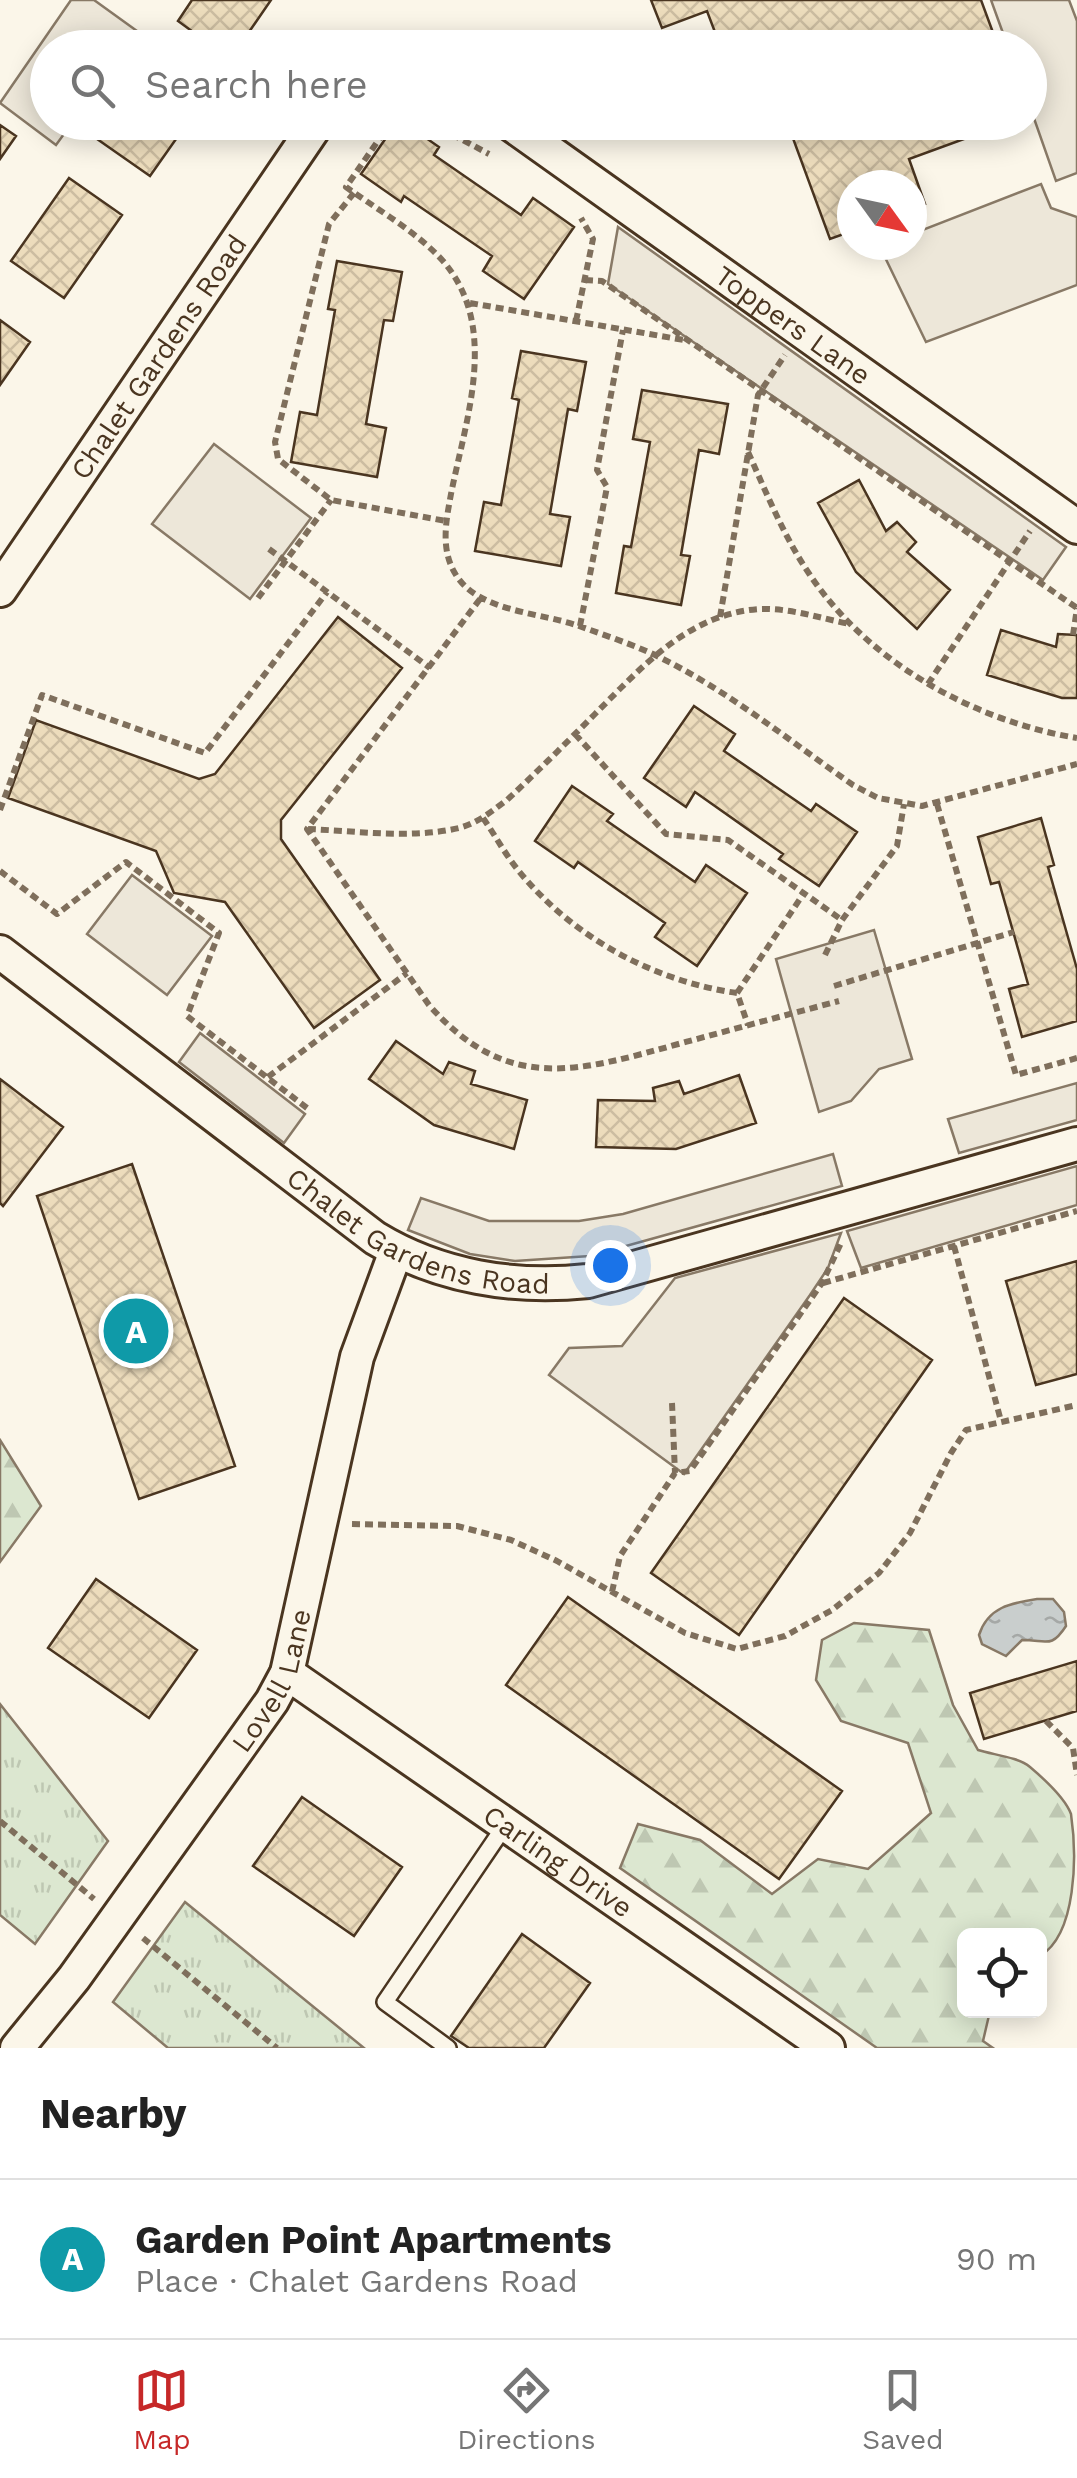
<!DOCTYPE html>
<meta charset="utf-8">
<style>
:root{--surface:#fff;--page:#f2f2f2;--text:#222;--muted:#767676;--line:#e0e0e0;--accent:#c62828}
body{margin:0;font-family:"Work Sans",sans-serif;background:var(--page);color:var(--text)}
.controls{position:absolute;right:30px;bottom:30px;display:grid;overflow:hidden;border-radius:15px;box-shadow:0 5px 25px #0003}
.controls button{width:90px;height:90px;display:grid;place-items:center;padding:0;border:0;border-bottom:2px solid var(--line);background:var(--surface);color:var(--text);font:50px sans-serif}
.compass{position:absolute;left:837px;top:170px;width:90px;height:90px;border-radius:50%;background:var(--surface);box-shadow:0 5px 25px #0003;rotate:123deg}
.you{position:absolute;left:610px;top:1265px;width:35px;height:35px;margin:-25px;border:8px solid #fff;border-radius:50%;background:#1a73e8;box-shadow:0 0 0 15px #1a73e833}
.badge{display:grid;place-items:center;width:65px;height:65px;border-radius:50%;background:var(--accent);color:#fff;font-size:32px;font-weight:700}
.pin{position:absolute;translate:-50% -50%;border:5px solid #fff;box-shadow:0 2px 10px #0006}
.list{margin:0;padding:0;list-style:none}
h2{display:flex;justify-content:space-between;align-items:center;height:130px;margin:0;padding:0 40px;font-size:42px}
h2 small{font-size:32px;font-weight:400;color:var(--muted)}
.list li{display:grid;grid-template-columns:65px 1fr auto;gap:30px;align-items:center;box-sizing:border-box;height:160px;padding:0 40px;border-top:2px solid var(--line)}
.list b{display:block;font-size:38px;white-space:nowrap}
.list p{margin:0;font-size:32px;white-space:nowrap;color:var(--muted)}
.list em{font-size:32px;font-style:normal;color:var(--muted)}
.icon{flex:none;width:55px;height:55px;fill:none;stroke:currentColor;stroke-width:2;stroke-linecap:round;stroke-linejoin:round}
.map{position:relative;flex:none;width:1077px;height:2048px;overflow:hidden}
.search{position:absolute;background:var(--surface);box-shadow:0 5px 25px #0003;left:30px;right:30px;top:30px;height:110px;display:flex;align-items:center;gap:25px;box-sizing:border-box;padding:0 35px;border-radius:55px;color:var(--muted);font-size:38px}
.sheet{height:290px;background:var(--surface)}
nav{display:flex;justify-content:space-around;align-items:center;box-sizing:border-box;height:140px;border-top:2px solid var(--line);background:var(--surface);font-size:28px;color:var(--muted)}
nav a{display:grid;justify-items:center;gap:5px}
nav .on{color:var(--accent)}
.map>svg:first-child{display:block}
.grass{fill:url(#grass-tufts);stroke:#887966;stroke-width:2.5}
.forest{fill:url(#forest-firs);stroke:#887966;stroke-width:2.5}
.parking{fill:#ede7d9;stroke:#887966;stroke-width:2.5}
.water{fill:url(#water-ripples);stroke:#887966;stroke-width:2.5}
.building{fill:url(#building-cross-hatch);stroke:#4a3520;stroke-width:2.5}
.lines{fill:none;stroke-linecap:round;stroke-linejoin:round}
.lane-casing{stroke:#4a3520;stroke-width:20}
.street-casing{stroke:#4a3520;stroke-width:38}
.path{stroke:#7f6f5c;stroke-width:6;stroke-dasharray:8 5;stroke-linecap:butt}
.lane{stroke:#fbf6e9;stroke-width:15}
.street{stroke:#fbf6e9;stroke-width:32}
.labels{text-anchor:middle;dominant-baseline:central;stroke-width:8;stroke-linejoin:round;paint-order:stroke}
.street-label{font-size:28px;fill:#4a3520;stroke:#fbf6e9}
</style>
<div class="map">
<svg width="1077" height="2048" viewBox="0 0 1077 2048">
<defs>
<pattern id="grass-tufts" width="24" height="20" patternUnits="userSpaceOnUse" patternTransform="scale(2.5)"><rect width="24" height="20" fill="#dce7d0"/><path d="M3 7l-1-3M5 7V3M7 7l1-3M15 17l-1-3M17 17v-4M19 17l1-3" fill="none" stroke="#bec7b2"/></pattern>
<pattern id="forest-firs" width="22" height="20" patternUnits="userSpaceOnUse" patternTransform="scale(2.5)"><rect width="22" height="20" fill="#dce7d0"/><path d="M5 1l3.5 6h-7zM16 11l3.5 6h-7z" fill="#bec7b2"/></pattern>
<pattern id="water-ripples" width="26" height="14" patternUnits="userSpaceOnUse" patternTransform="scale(2.5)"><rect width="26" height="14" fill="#c9cecd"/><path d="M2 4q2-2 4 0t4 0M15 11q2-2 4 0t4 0" fill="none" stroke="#a5a8a6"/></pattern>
<pattern id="building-cross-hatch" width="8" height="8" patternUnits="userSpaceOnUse" patternTransform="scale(2.5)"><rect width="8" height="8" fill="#ecdcbc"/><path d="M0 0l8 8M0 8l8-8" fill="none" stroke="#ccbda1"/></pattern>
</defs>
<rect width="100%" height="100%" fill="#fbf6e9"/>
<!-- grass -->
<path class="grass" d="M0,1704L108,1841L35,1944L0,1915Z
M185,1902L364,2048H168L113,2002Z"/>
<!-- forest -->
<path class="forest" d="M0,1440L41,1506L0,1562Z
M854,1623L929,1630L953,1705L978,1750C994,1755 1018,1757 1030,1767C1043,1778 1065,1798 1071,1814C1077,1855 1077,1934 1040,1956V1936H964V2010L990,2011L983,2041L993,2048H877L620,1868L638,1824L700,1840L772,1894L818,1859L868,1869L931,1813L908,1743L841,1721L816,1680L822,1640Z"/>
<!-- parking -->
<path class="parking" d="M71,0H94L137,31L125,47L48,48V122L72,123L56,145L0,103Z
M991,0H1069L1077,21V173L1056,181L1030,107V48L1008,47Z
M1041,184L1051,208L1077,217V285L926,342L880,247L912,245V234Z
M618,227L1066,547L1043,580L608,284Z
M214,444L311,518L250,599L152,524Z
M132,875L212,936L167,995L87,934Z
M874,930L912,1059L879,1069L851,1101L819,1112L776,959Z
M200,1033L305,1114L284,1143L179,1062Z
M1077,1083V1120L959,1153L948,1119Z
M833,1154L842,1186L590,1256L515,1261L470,1254L408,1230L421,1198L489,1221H579L623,1214Z
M1077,1166V1205L861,1268L847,1231Z
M841,1233L828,1268L810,1295L684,1474L549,1375L569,1348L622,1346L675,1278Z"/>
<!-- water -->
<path class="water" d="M1037,1599H1053L1064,1612L1066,1626C1051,1649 1047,1640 1022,1640L1006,1656L982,1644L979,1635C988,1607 1011,1603 1037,1599Z"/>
<!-- building -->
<path class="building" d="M192,0H271L238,48H215L178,21Z
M651,0H981L995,38L969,48H721L707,11L662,28Z
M109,122H188L150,176L97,139Z
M397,122H403L439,147L434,155L521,215L533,198L574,227L524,299L483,271L492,256L404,196L401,202L361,174Z
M787,122H991L994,128L909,159L925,204L912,208V185H852V231L830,239Z
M0,125L16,136L0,159Z
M69,178L122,215L64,298L11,261Z
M337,261L402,272L393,321L384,320L366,424L386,428L377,477L291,462L300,412L317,415L335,310L328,309Z
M0,320L30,342L0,385Z
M521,351L586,362L577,411L568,409L550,514L570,517L561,566L475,551L484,502L501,505L519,400L512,398Z
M642,390L728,404L719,454L699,450L681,555L690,556L681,605L616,593L624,546L631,547L650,442L633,439Z
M859,480L886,531L897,522L916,542L907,552L950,590L917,629L856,572L818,503Z
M338,617L402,668L281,820V839L380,980L314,1028L225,902L174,893L156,851L8,798L36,720L199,779L215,774Z
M1001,630L1056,647L1058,634L1077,635V698H1062L987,675Z
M694,706L735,734L724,751L811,811L816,804L857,832L819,886L779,859L783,854L695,792L686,807L644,778Z
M572,786L613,814L607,821L695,882L706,865L747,893L697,966L655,937L665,923L578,862L574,868L535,841Z
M1041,818L1054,865L1048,867L1077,969V1021L1022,1037L1009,989L1028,984L999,882L991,884L978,837Z
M396,1041L443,1074L449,1062L475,1071L471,1084L527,1100L514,1149L434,1125L369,1079Z
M739,1075L756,1123L676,1149L596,1147L598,1100L655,1101L653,1088L679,1081L684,1094Z
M0,1079L63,1127L3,1206L0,1203Z
M132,1164L235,1466L139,1499L37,1196Z
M1077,1261V1374L1036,1385L1006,1281Z
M844,1298L932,1360L739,1635L651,1573Z
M96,1579L197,1650L149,1718L48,1648Z
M568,1597L842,1791L779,1879L506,1685Z
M1077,1661V1711L984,1739L970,1693Z
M302,1797L402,1867L354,1936L253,1866Z
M522,1934L590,1983L544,2048H469L451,2036Z"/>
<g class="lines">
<!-- lane casing -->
<g class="lane-casing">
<path id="lane" d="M448,2048L385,2002L506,1824"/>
</g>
<!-- street casing -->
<g class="street-casing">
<g id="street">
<path id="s1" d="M508,122L1077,527"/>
<path id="s2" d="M0,590L318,122"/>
<path id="s3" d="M0,952L375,1238C439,1277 515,1289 588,1281L1077,1144"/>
<path id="s4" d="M287,1673L828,2048"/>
<path id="s5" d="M17,2048L74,1978L272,1701L287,1673L357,1357L396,1251"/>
</g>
</g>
<!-- path -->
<path class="path" d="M391,122L346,187C378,210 417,232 443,261C500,327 466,418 451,494C446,521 440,550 456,575C479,612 539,612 579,626C604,635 632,644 657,656C727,690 790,741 853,785L878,798L922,806L1077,764
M429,122L489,154
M354,193L329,224L275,442L278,459L331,500L446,521
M585,280L602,281L1077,608
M470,303L684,340
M576,321L593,239L581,218
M748,452C767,494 784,537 810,575C869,663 974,721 1077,738
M269,549L430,668
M258,598L331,500
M480,599L307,829L429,1005C508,1095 580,1071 682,1043C734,1029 786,1015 839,1001
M720,617L758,395L785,355
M580,626L607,487L597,470L623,330
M1073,635L1077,608
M928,684L1030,531
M575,734L666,834L728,840L842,920
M937,804L1016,1075L1077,1058
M0,810L42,695L205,753L327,592
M483,818C495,835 505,854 518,870C572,937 653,981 737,993L748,1025
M308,829C357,831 411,839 459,828C478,823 492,811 507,800C537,772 566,743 595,714C642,667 688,614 759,609C791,608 819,618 850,624
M0,871L57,914L126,862L219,933L187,1016L307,1108
M825,955L842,920L897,846L904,804
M834,986L1014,932
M737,993L804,893
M268,1077L407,973
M954,1246L1001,1421
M823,1283L1077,1211
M672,1403L675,1473
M352,1524L457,1526L511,1540L557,1561L685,1633L737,1649L785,1636L832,1610L879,1573L910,1533L951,1453L966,1430L1077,1405
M612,1592L620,1556L675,1473L690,1471L822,1283L841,1243
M1046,1721L1073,1748L1077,1775
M0,1821L94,1899
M143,1938L277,2048"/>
<!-- lane -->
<use href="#lane" class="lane"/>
<!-- street -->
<use href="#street" class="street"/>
</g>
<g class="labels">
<!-- street labels -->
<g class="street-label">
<text stroke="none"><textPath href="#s1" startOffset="350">Toppers Lane</textPath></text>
<text stroke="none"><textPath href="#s2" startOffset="282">Chalet Gardens Road</textPath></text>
<text stroke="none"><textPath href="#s3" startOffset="510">Chalet Gardens Road</textPath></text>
<text stroke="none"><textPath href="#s5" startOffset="450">Lovell Lane</textPath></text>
<text stroke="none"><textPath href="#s4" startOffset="330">Carling Drive</textPath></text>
</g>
</g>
</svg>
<div class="controls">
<button><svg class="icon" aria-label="locate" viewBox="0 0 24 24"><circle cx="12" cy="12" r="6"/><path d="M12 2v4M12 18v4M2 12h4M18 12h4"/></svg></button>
</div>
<svg class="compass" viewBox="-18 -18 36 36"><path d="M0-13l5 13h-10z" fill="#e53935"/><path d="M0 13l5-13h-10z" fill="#767676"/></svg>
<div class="you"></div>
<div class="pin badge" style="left:136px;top:1331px;background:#0f9aa8">A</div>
<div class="search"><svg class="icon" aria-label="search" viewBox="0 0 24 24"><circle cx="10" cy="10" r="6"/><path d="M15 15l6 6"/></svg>Search here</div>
</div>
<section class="sheet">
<h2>Nearby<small></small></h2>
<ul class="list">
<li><span class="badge" style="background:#0f9aa8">A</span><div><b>Garden Point Apartments</b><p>Place · Chalet Gardens Road</p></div><em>90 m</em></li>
</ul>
</section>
<nav>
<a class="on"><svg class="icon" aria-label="map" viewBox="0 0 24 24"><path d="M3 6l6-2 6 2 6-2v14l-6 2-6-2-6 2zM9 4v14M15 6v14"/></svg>Map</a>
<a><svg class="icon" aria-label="directions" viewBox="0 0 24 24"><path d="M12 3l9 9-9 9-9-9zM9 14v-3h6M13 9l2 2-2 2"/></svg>Directions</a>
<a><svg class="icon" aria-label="saved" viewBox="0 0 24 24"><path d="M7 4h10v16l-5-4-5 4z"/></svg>Saved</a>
</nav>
